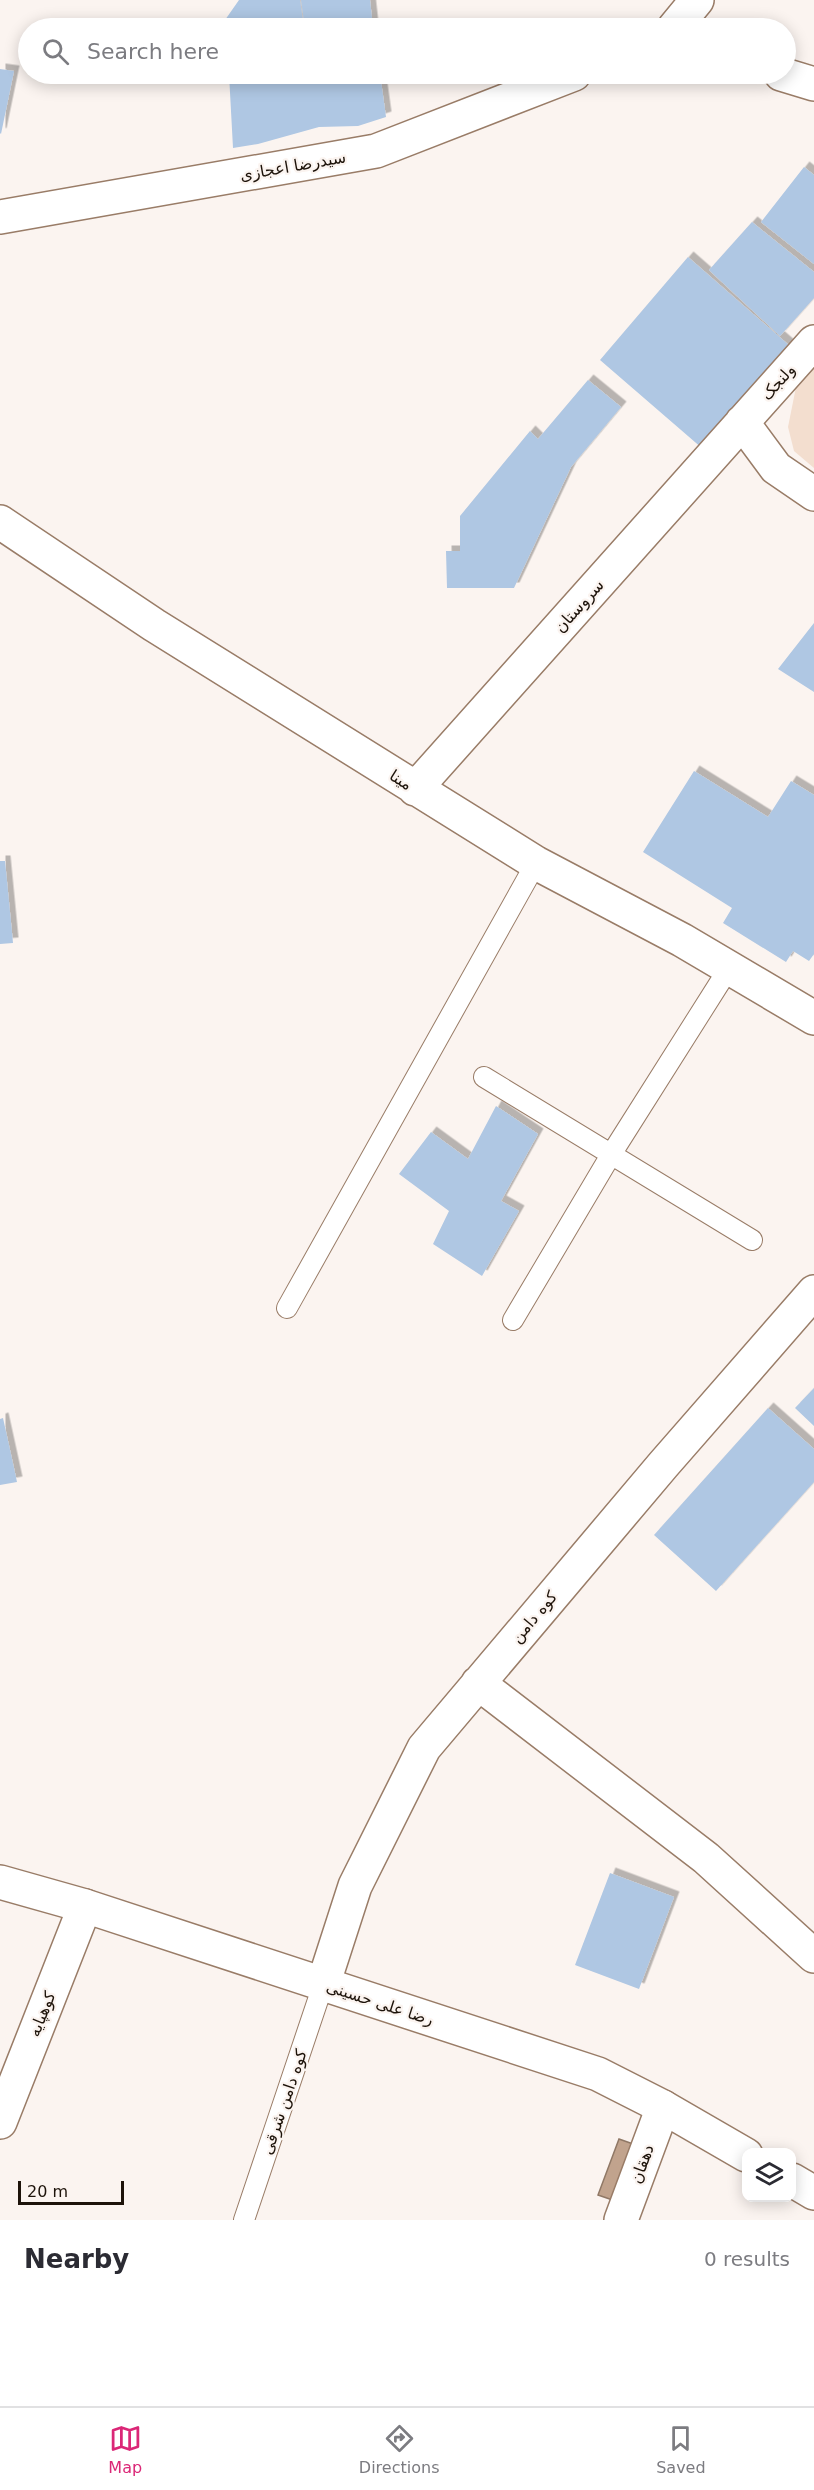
<!DOCTYPE html>
<meta charset="utf-8">
<style>
:root{--surface:#fff;--page:#f7f7f7;--text:#2b2b33;--muted:#7c7c81;--line:#e1e1e2;--accent:#db2777}
body{margin:0;font-family:"DejaVu Sans","Noto Sans Arabic",sans-serif;background:var(--page);color:var(--text)}
.controls{position:absolute;right:18px;bottom:18px;display:grid;overflow:hidden;border-radius:12px;box-shadow:0 3px 15px #0003}
.controls button{width:54px;height:54px;display:grid;place-items:center;padding:0;border:0;border-bottom:2px solid var(--line);background:var(--surface);color:var(--text);font:30px sans-serif}
.scale{position:absolute;left:18px;bottom:15px;width:106px;box-sizing:border-box;padding-left:6px;border:3px solid #1d130a;border-top:0;font-size:16px;line-height:21px;white-space:nowrap;color:#1d130a;-webkit-text-stroke:4px #fbf4f0;paint-order:stroke}
.list{margin:0;padding:0;list-style:none}
h2{display:flex;justify-content:space-between;align-items:center;height:78px;margin:0;padding:0 24px;font-size:26px}
h2 small{font-size:20px;font-weight:400;color:var(--muted)}
.icon{flex:none;width:33px;height:33px;fill:none;stroke:currentColor;stroke-width:2;stroke-linecap:round;stroke-linejoin:round}
.map{position:relative;flex:none;width:814px;height:2220px;overflow:hidden}
.search{position:absolute;background:var(--surface);box-shadow:0 3px 15px #0003;left:18px;right:18px;top:18px;height:66px;display:flex;align-items:center;gap:15px;box-sizing:border-box;padding:0 21px;border-radius:33px;color:var(--muted);font-size:22px}
.sheet{height:186px;background:var(--surface)}
nav{display:flex;justify-content:space-around;align-items:center;box-sizing:border-box;height:84px;border-top:2px solid var(--line);background:var(--surface);font-size:16px;color:var(--muted)}
nav a{display:grid;justify-items:center;gap:3px}
nav .on{color:var(--accent)}
.map>svg:first-child{display:block}
.green{fill:#f3decf}
.water{fill:#c1a38d;stroke:#907866;stroke-width:1.5}
.building{fill:#afc7e3;filter:url(#shadow)}
.lines{fill:none;stroke-linecap:round;stroke-linejoin:round}
.lane-casing{stroke:#997c67;stroke-width:22}
.street-casing{stroke:#997c67;stroke-width:36}
.secondary-casing{stroke:#997c67;stroke-width:36}
.lane{stroke:#fff;stroke-width:20}
.street{stroke:#fff;stroke-width:33}
.secondary{stroke:#fff;stroke-width:33}
.labels{text-anchor:middle;dominant-baseline:central;stroke-width:4.5;stroke-linejoin:round;paint-order:stroke}
.street-label{font-size:16px;fill:#1d130a;stroke:#fbf4f0}
</style>
<div class="map">
<svg width="814" height="2220" viewBox="0 0 814 2220">
<defs>
<filter id="shadow"><feDropShadow dx="5.5" dy="-5.5" stdDeviation="0" flood-color="#0004"/></filter>
</defs>
<rect width="100%" height="100%" fill="#fbf4f0"/>
<!-- green -->
<path class="green" d="M814,368V468L794,451L788,427L796,387Z"/>
<!-- water -->
<path class="water" d="M619,2139L653,2151L633,2207L598,2195Z"/>
<!-- building -->
<path class="building" d="M239,0H300L304,28H226L225,20Z
M301,0H370L373,28H305Z
M0,69L14,71L1,134L0,133Z
M229,74H380L386,117L358,126L319,127L258,144L233,148Z
M804,167L814,175V264L761,222Z
M752,222L814,272V298L780,336L709,270Z
M688,257L791,347L703,449L600,360Z
M588,380L621,407L571,467L514,588H447L446,551H460V516L530,431L538,439Z
M814,623V692L778,669Z
M694,771L768,817L791,781L814,795V954L809,961L793,951L786,962L723,923L732,908L643,852Z
M0,861H5L13,943L0,944Z
M496,1106L538,1134L501,1201L519,1211L482,1276L433,1244L449,1211L399,1174L431,1132L468,1159Z
M814,1388V1426L795,1408Z
M768,1408L814,1449V1482L716,1591L654,1535Z
M3,1418L17,1482L0,1485V1419Z
M610,1873L674,1897L639,1989L575,1965Z"/>
<g class="lines">
<!-- lane casing -->
<g class="lane-casing">
<path id="lane" d="M484,1077L752,1240
M287,1308L536,863
M513,1320L612,1153L729,968
M244,2220L323,1985"/>
</g>
<!-- street casing -->
<g class="street-casing">
<path id="street" d="M674,28L697,0
M742,422L776,468L814,494
M0,522L154,625L536,863L682,940L814,1018
M415,789L814,342
M478,1683L706,1858L814,1956
M323,1985L355,1886L424,1748L663,1465L814,1292
M0,2122L85,1906
M621,2220L663,2107"/>
</g>
<!-- secondary casing -->
<g class="secondary-casing">
<path id="secondary" d="M781,74L814,84
M0,217L376,151L574,74
M0,1882L85,1906L598,2074L663,2107L746,2155
M792,2180L814,2193"/>
</g>
<!-- lane -->
<use href="#lane" class="lane"/>
<!-- street -->
<use href="#street" class="street"/>
<!-- secondary -->
<use href="#secondary" class="secondary"/>
</g>
<g class="labels">
<!-- street labels -->
<g class="street-label">
<text transform="translate(293 166) rotate(-10)">سیدرضا اعجازی</text>
<text transform="translate(778 382) rotate(-48)">ولنجک</text>
<text transform="translate(579 606) rotate(-48)">سروستان</text>
<text transform="translate(401 780) rotate(32)">مینا</text>
<text transform="translate(534 1617) rotate(-50)">کوه دامن</text>
<text transform="translate(380 2003) rotate(18)">رضا علی حسینی</text>
<text transform="translate(42 2014) rotate(-68)">کوهپایه</text>
<text transform="translate(284 2102) rotate(-71)">کوه دامن شرقی</text>
<text transform="translate(642 2164) rotate(-70)">دهقان</text>
</g>
</g>
</svg>
<div class="controls">
<button><svg class="icon" aria-label="layers" viewBox="0 0 24 24"><path d="M12 4l9 5-9 5-9-5zM3 14l9 5 9-5"/></svg></button>
</div>
<div class="scale">20 m</div>
<div class="search"><svg class="icon" aria-label="search" viewBox="0 0 24 24"><circle cx="10" cy="10" r="6"/><path d="M15 15l6 6"/></svg>Search here</div>
</div>
<section class="sheet">
<h2>Nearby<small>0 results</small></h2>
<ul class="list">
</ul>
</section>
<nav>
<a class="on"><svg class="icon" aria-label="map" viewBox="0 0 24 24"><path d="M3 6l6-2 6 2 6-2v14l-6 2-6-2-6 2zM9 4v14M15 6v14"/></svg>Map</a>
<a><svg class="icon" aria-label="directions" viewBox="0 0 24 24"><path d="M12 3l9 9-9 9-9-9zM9 14v-3h6M13 9l2 2-2 2"/></svg>Directions</a>
<a><svg class="icon" aria-label="saved" viewBox="0 0 24 24"><path d="M7 4h10v16l-5-4-5 4z"/></svg>Saved</a>
</nav>
